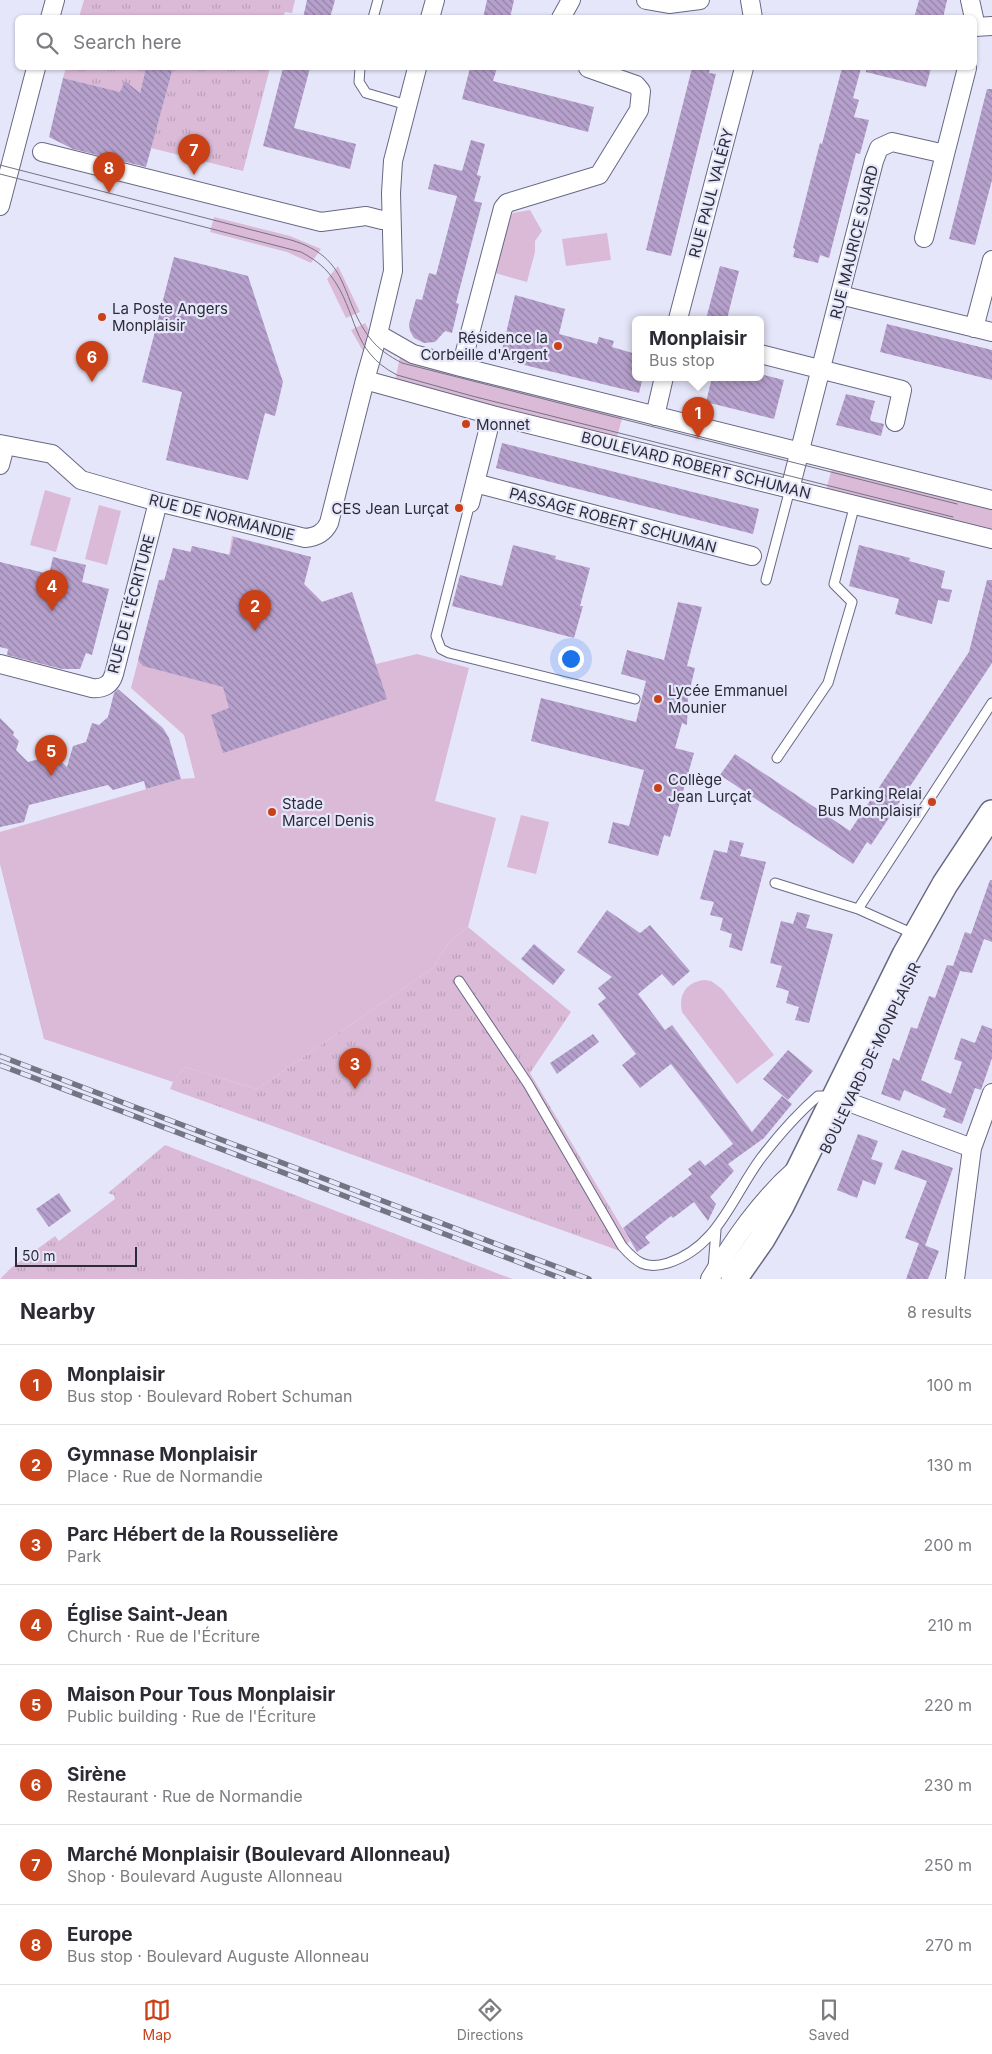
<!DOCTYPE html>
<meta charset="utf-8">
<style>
:root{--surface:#fff;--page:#f7f7f7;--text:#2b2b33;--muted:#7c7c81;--line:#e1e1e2;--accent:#ca4117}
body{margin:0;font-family:Inter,sans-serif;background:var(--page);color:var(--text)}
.scale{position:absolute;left:15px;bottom:12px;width:122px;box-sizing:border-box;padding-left:5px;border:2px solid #2c2c38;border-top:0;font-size:14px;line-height:18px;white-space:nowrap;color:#2c2c38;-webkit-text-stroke:4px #e6e6fa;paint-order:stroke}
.you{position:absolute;left:570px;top:658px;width:18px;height:18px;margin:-12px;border:4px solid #fff;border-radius:50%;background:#1a73e8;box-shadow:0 0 0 8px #1a73e833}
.badge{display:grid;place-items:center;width:32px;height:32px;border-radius:50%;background:var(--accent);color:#fff;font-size:16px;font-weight:700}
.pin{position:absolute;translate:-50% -41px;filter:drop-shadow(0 1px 2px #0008)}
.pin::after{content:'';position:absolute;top:26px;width:18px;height:15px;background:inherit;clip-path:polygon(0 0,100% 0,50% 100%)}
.popup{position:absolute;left:632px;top:316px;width:132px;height:65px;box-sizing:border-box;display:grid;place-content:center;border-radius:8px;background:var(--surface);filter:drop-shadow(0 1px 4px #0005);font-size:16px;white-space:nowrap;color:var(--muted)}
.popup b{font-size:19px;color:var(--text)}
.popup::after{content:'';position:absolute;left:50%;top:100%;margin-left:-10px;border:10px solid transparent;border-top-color:var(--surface)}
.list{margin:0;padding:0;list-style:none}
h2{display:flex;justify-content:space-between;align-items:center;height:65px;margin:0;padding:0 20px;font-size:21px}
h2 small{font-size:16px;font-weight:400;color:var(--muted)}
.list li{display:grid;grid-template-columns:32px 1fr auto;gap:15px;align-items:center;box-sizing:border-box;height:80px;padding:0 20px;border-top:1px solid var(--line)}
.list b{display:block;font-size:19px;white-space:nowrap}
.list p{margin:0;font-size:16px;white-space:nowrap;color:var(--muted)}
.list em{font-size:16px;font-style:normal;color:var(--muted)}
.icon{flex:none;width:28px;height:28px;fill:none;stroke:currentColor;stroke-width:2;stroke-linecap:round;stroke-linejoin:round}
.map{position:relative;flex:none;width:992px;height:1279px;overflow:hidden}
.search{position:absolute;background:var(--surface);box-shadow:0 1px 4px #0004;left:15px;right:15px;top:15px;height:55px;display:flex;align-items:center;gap:12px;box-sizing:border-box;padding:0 18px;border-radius:8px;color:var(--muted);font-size:19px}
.sheet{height:705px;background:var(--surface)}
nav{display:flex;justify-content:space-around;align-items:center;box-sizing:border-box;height:70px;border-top:1px solid var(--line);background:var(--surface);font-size:14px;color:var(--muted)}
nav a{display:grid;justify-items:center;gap:2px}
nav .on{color:var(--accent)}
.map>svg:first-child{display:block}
.green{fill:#dabad6}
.park{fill:url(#park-tufts)}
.building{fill:url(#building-back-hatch)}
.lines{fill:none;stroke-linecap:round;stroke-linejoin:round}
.lane-casing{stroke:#686884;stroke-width:11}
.street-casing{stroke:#686884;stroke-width:20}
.secondary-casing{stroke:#686884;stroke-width:28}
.lane{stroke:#fff;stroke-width:9}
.street{stroke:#fff;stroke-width:18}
.secondary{stroke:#fff;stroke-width:25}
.tram{stroke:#747483;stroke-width:1}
.rail-casing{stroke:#747483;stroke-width:5.5}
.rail{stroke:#e6e6fa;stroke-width:4;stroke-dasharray:11;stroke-linecap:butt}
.poi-dot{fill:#ca4117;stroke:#e6e6fa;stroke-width:2}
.labels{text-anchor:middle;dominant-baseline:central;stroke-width:4.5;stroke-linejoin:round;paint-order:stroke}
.street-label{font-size:15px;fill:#2c2c38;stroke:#e6e6fa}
.poi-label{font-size:15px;fill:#2c2c38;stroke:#e6e6fa;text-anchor:start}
</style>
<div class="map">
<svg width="992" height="1279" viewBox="0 0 992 1279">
<defs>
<pattern id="park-tufts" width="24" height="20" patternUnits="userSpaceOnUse" patternTransform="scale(1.25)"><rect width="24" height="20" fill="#dabad6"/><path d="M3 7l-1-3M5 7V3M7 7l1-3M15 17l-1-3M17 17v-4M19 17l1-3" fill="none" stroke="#bba0b8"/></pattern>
<pattern id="building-back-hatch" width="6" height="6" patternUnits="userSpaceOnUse" patternTransform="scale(1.25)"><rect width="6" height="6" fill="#b6a0cc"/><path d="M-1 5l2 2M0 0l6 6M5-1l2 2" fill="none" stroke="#9483a7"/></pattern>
</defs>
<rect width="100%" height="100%" fill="#e6e6fa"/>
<!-- green -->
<path class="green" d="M530,210L542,231L535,241V252L527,282L495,273L511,216L513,213Z
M214,217L290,236L321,249L311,263L287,252L210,232Z
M607,233L611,260L566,266L562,239Z
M338,266L360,312L346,318L327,279Z
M365,323L369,330L363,351L351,330Z
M400,357L414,362L623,415L617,437L395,381Z
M832,468L992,509V532L826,490Z
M45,490L71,498L56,552L30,545Z
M99,505L121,511L107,565L85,559Z
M232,536L311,557L304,584L322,602L352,592L376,664L417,654L469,668L435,801L496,818L468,927L449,942L433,968L257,1089L185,1067L173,1082L44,1039L0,864V832L181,779L195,778L184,735L131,688L159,580L165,579L173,548L190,552L192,546L229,555Z
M521,815L549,822L536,874L507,867Z
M704,980L711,981L722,989L774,1055L737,1084L682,1012C678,994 687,982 704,980Z"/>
<!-- park -->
<path class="park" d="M84,0H295L292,13L285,12L283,17H79Z
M66,68H146L139,97L63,78Z
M173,68H270L243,171L151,148Z
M468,927L571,1012L530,1073L630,1241L620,1251L170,1089L173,1082L185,1067L257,1089L433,968L449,942Z
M165,1145L499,1274L513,1279H0L11,1268L55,1236L59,1241L115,1199L114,1195L108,1193Z"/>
<!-- building -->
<path class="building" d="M307,0H335L330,18H303Z
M487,0H514L510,18H483Z
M919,0H947L943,18H914Z
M146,68H173L146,167L73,149L49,137L63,78L120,92L125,81L140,93Z
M283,68H310L294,128L356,144L350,169L263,146Z
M470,68H497L493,81L594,107L588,132L462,99Z
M692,68H710L709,73L716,74L671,256L646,250Z
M842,68H861L853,98L859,100L854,117L869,120L860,154L856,153L829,258L820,255L818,263L793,257L795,249L793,248L820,143L822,144Z
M866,68H931L926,87L866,72Z
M987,89H992V180L975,245L949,239Z
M471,140L485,144L477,175L481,176L474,201L482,203L456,303L459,304L452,333L445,331L435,342L424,343L414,338L410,331L409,324L416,299L422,300L429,273L436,275L457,196L428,189L434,164L462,171Z
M174,257L248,276L283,382L275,416L265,413L248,480L166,460L182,392L142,382Z
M720,266L739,271L727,319H706Z
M515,295L565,309L559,334L597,344L599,337L614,341L612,347L636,354V377H643L639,393L500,359Z
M887,324L992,350V380L880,352Z
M760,374L784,380L774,419L706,402L712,377H760Z
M846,394L875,401L870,419L871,421L884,424L881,436L836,425Z
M502,443L759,509L753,534L496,468Z
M234,537L311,557L304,584L322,602L352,592L387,699L223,753L211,715L229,708L223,687L143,666L138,660L159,580L164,581L173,548L191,552L192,546L230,555Z
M513,545L556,556L555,559L590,568L580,606H583L574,638L452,606L460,575L502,586Z
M859,545L910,558L909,561L945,571L941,588L952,590L949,602L938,600L932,624L895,614L899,599L849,586Z
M53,557L86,565L82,582L109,589L92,655L86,653L80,669H62L7,655L8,649L0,647V562L49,574Z
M987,580H992V663L871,845L867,842L853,864L720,775L735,754L850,831L969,652Z
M678,602L702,607L687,666L695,668L688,697L687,725L682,723L675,748L694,753L670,837L664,835L658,856L608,843L613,822L629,826L644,770L531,741L541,698L636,722L646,681L621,674L627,650L664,660Z
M118,689L163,728L169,738L181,779L146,789L144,781L113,790L108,785L29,805L24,822L0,827V718L14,732L13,735L19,741L16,750L28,762L54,755L67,767L73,746L86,742L92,723L99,725L108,717L114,693Z
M730,840L744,843L740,856L766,862L742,951L729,947L732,934L720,930L723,918L710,915L714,902L700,899L714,850L727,853Z
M990,880H992V942L984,939L972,973L960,971L921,1080L951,1094L962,1062L954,1059L961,1038L975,1043L982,1025L992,1029V1058L981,1090L975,1088L962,1124L943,1117L946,1109L904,1090L900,1101L881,1094L893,1058L899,1061L911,1027L917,1029L929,996L935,998L947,965L953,966L965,932L971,934Z
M607,910L640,933L650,925L690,971L673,986L662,974L638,994L665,1030L672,1025L752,1132L782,1096L792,1104L764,1138L728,1164L734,1171L710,1197L716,1204L708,1221L694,1202L673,1218L671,1216L645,1237L650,1243L637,1252L623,1228L692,1174L688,1169L700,1160L705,1166L733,1144L671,1064L640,1088L622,1065L636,1054L598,1004L606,998L598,988L612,977L577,952Z
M797,912L810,915L806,928L833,934L809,1023L795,1020L799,1007L786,1003L789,991L776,987L782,966L770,963L781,921L793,924Z
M534,944L565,970L553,985L521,959Z
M593,1034L599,1042L557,1074L550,1063Z
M788,1050L813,1071L788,1100L763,1079Z
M858,1134L878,1141L871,1159L883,1163L875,1185L863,1180L857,1198L837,1190Z
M902,1150L953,1168L925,1246L905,1238L927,1181L894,1169Z
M59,1193L71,1211L49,1227L36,1209Z
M919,1243L939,1251L928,1279H906Z"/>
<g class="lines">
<!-- lane casing -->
<g class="lane-casing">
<path id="lane" d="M373,18L378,0
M360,68L359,82L366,93L407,105
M470,503L436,636L441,649L449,653L635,699
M766,580L790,489
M777,758L828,683L852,602L834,584L855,504
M775,883L858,909L916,935
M858,909L992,703
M459,981L528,1084L622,1246C636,1262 645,1270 668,1263C718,1247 732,1197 761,1158C778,1136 797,1114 818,1096H832
M713,1268L716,1230"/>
</g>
<!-- street casing -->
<g class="street-casing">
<path id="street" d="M646,0L669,4L700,0
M750,0L753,18
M970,0L974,18
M50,18L55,0
M430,18L435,0
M561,18L571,0
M975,27L992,26
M417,68L393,161L391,193L393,271L378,334L413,354L461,367L992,500
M42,152L321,222L366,216L382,220
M0,206L36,68
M924,238L945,154
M840,295L992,332
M678,319L744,68
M974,328L992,260
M760,354L902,390L895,422
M461,367L503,208L507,203L599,175L639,110L641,91L636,85L588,68
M365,380L378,334
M655,416L664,377
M0,444L52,454L81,480L158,502L305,538C317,537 324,533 329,523L365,380L492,415L992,539
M0,465L5,446
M475,483L752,556
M790,489L874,161L879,148L892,142L945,154L967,68
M470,503L492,415
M0,664L92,688C103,689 111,685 114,674L158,502
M835,1097L972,1148
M710,1279C733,1241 760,1201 794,1171
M955,1279L972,1148L992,1093"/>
</g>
<!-- secondary casing -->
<g class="secondary-casing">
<path id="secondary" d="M734,1279L762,1239L781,1206L905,955L945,884L992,813"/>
</g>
<!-- lane -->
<use href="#lane" class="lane"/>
<!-- street -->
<use href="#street" class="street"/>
<!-- secondary -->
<use href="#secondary" class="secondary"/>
<!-- tram -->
<path class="tram" d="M0,165L291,240C351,258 339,296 369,337C378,349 389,356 402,363L957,504
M0,174L301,252C312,258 323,265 331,276C359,313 349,350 397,375L472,396L953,517"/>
<!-- rail casing -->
<g class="rail-casing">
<path id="rail" d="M0,1056L589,1279
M0,1065L563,1279"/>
</g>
<!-- rail -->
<use href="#rail" class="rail"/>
</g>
<!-- markers -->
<g class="poi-dot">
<circle cx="102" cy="317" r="5"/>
<circle cx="558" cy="346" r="5"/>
<circle cx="466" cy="424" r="5"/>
<circle cx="459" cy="508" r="5"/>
<circle cx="658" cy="699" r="5"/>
<circle cx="658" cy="788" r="5"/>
<circle cx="932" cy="802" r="5"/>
<circle cx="272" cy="812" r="5"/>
</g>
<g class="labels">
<!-- street labels -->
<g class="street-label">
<text transform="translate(711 193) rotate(-75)">RUE PAUL VALÉRY</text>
<text transform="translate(854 242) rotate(-76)">RUE MAURICE SUARD</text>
<text transform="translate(696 465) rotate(14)">BOULEVARD ROBERT SCHUMAN</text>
<text transform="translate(222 517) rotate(14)">RUE DE NORMANDIE</text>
<text transform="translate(613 520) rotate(15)">PASSAGE ROBERT SCHUMAN</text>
<text transform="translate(131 604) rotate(-75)">RUE DE L'ÉCRITURE</text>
<text transform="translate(870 1058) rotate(-64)">BOULEVARD DE MONPLAISIR</text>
</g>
<!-- poi labels -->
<g class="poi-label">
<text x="112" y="308">La Poste Angers<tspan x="112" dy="17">Monplaisir</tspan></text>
<text x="548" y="337" text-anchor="end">Résidence la<tspan x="548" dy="17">Corbeille d'Argent</tspan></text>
<text x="476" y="424">Monnet</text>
<text x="449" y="508" text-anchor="end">CES Jean Lurçat</text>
<text x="668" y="690">Lycée Emmanuel<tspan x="668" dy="17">Mounier</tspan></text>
<text x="668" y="779">Collège<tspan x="668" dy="17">Jean Lurçat</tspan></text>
<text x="922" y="793" text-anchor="end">Parking Relai<tspan x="922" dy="17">Bus Monplaisir</tspan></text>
<text x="282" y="803">Stade<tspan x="282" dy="17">Marcel Denis</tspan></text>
</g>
</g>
</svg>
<div class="scale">50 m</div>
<div class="you"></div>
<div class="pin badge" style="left:698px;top:438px">1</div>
<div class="popup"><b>Monplaisir</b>Bus stop</div>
<div class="pin badge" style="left:255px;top:631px">2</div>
<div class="pin badge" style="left:355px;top:1089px">3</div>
<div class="pin badge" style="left:52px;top:611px">4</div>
<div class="pin badge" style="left:51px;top:776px">5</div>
<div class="pin badge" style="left:92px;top:382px">6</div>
<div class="pin badge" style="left:194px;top:175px">7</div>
<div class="pin badge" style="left:109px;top:193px">8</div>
<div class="search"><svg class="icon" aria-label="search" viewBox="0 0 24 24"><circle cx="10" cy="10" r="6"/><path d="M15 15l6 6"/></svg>Search here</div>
</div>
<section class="sheet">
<h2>Nearby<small>8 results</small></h2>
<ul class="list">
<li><span class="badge">1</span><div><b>Monplaisir</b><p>Bus stop · Boulevard Robert Schuman</p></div><em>100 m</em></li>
<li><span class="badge">2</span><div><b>Gymnase Monplaisir</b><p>Place · Rue de Normandie</p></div><em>130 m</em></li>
<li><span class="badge">3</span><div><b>Parc Hébert de la Rousselière</b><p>Park</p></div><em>200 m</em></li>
<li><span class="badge">4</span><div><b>Église Saint-Jean</b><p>Church · Rue de l'Écriture</p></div><em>210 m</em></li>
<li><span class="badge">5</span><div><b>Maison Pour Tous Monplaisir</b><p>Public building · Rue de l'Écriture</p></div><em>220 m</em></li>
<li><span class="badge">6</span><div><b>Sirène</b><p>Restaurant · Rue de Normandie</p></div><em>230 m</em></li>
<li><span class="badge">7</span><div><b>Marché Monplaisir (Boulevard Allonneau)</b><p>Shop · Boulevard Auguste Allonneau</p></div><em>250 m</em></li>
<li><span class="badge">8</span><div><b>Europe</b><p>Bus stop · Boulevard Auguste Allonneau</p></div><em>270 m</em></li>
</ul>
</section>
<nav>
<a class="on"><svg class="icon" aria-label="map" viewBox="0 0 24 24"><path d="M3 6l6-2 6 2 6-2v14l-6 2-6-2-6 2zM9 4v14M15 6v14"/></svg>Map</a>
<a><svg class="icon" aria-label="directions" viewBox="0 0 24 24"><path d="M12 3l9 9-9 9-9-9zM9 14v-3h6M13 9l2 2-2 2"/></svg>Directions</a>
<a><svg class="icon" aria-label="saved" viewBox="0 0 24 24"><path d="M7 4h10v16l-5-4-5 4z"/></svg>Saved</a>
</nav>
